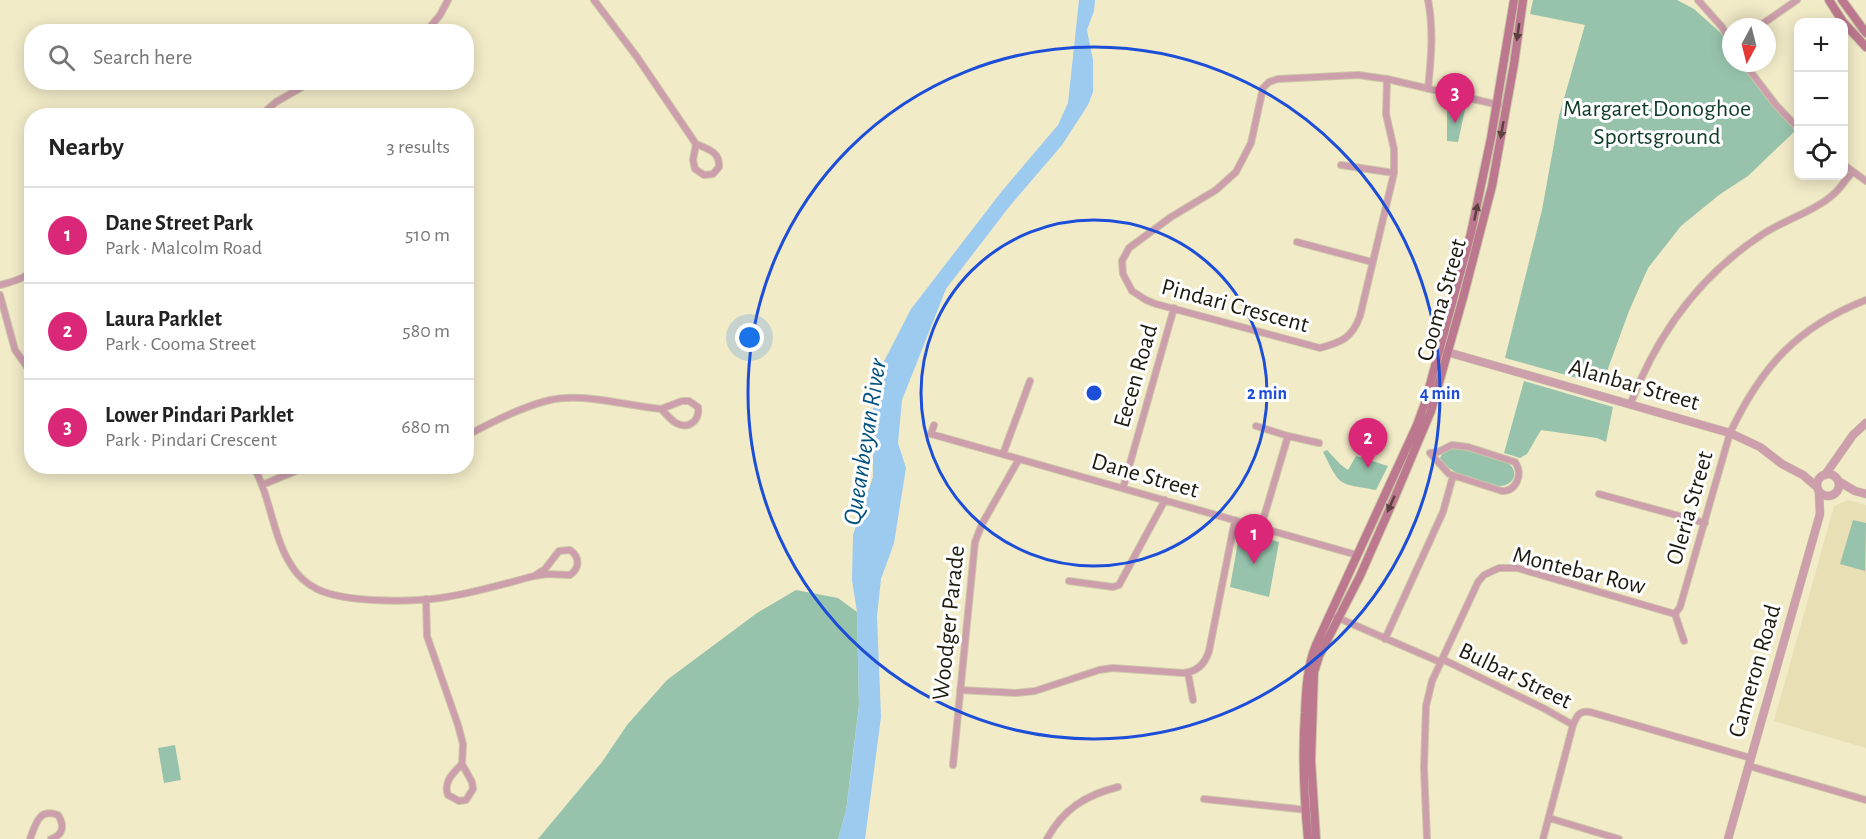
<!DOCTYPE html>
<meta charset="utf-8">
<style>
:root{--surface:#fff;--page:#f2f2f2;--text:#222;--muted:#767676;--line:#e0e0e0;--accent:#db2777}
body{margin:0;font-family:"Alegreya Sans",sans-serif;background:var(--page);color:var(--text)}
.controls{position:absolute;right:18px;top:18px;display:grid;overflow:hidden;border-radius:12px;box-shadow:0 3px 15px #0003}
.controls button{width:54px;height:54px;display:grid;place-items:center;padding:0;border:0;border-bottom:2px solid var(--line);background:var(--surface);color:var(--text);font:30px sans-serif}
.compass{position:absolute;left:1722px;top:18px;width:54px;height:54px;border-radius:50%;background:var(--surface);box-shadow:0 3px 15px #0003;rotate:187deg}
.you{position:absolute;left:750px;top:338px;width:21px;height:21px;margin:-15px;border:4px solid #fff;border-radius:50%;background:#1a73e8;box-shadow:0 0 0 9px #1a73e833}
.badge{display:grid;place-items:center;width:39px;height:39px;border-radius:50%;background:var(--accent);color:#fff;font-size:20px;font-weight:700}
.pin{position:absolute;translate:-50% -50px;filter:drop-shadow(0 2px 3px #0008)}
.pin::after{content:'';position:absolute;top:32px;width:21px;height:18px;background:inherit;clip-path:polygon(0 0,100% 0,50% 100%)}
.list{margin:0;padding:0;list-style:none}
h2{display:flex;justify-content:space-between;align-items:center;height:78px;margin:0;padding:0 24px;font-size:26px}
h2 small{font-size:20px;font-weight:400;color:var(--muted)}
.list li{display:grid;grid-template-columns:39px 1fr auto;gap:18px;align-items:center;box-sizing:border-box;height:96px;padding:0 24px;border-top:2px solid var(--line)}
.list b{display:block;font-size:22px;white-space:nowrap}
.list p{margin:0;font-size:20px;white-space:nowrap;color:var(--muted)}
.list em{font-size:20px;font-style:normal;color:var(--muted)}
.icon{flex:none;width:33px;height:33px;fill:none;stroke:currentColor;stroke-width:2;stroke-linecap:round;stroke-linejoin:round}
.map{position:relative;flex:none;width:1866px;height:839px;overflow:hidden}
.search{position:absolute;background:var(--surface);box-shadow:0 3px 15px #0003;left:24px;top:24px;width:450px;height:66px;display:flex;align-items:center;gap:15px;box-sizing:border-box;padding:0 21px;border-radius:24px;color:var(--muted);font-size:22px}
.panel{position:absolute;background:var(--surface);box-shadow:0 3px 15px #0003;left:24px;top:108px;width:450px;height:366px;border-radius:24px}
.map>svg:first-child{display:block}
.built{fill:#e9dfb5}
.green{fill:#97c3ac}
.water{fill:#9dcaef}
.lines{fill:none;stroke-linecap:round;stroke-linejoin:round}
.minor-casing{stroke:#ccc5a7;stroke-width:8}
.tertiary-casing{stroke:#ccc5a7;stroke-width:9}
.secondary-casing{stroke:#ccc5a7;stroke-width:10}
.minor{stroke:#cd9eac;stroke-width:6}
.tertiary{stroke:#cd9eac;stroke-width:8}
.secondary{stroke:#bc788e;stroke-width:8}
.oneway{fill:#5d4041}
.ring{fill:none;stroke:#1d4ed8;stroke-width:3}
.labels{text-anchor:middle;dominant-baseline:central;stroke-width:6;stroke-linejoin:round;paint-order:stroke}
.park-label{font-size:24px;fill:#0e3c29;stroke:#fff}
.street-label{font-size:24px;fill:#1d1a0e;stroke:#fff}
.water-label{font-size:26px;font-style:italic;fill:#035280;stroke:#fff}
.centre{fill:#1d4ed8;stroke:#fff;stroke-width:3}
.ring-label{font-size:18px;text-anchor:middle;font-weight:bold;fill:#1d4ed8;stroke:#fff;stroke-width:6;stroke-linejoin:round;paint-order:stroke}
</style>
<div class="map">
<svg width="1866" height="839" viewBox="0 0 1866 839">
<rect width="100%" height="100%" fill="#f2ebc8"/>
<!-- built -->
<path class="built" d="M1848,500L1866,505V748L1774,721L1834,506Z"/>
<!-- green -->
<path class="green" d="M1533,0H1677L1694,9L1731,42V63H1745L1760,87L1795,131L1748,176L1719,195L1681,226L1648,268L1629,311L1602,385L1505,358L1542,210L1559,116L1585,25L1530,14Z
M1447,101L1466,105L1458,142L1447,141Z
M1524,381L1613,407L1606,442L1597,438L1541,430L1527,454L1520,458L1504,453Z
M1450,449H1461L1505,461C1520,469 1516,486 1499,486C1479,480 1452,477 1440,458L1442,454Z
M1327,450L1340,464L1348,470L1356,456L1388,466L1376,490C1338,483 1341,488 1323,452Z
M1853,520L1866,523L1865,571L1840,564Z
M1240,531L1279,542L1269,597L1230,587Z
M796,590L838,598L857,612L859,705L846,811L838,839H538L602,762L627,725L667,680L757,613Z
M175,745L181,780L164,783L158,748Z"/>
<!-- water -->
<path class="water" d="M1079,0H1095L1094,11L1087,30L1093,60V92L1088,105L1062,145L1009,207L946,289L902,400L898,443L906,468L894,543L881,579L877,616L881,717L865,839H838L846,811L859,706L857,612L852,580L853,535L873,477V389L878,373L911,309L1002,191L1058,125L1068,103Z"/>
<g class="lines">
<!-- minor casing -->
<g class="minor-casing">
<path id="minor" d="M594,0L637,57L696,144C708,149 720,152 719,167L713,174L704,175L695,169L693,160L696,144
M1698,0L1722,27L1731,42
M1758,27L1797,0
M426,32L440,15L448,0
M1744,63L1776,105L1798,128
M1387,79L1386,114L1394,149V173L1360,316C1352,338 1342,342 1320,348L1156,304L1146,300L1132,291L1123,274L1122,261L1129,248L1171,217L1216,190L1236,172L1251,143L1263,88L1269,82L1278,79L1358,75L1387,79L1499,105
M1428,89C1431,59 1434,30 1428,0
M260,116L276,102L311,82
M1341,165L1394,173
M1844,165L1866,181
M1297,242L1372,262
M0,285C11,282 24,279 32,271
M0,295L15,350L32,374
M682,401H689L698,407C700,420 689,430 676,423C671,420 666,414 661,409Z
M1630,405C1657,334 1700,275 1763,234C1786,219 1814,212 1835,193C1841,187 1846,179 1853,172
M934,425L931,434L1357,555
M1256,426L1288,436L1261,527
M466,436C492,422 536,399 565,398C594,396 631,406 661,409
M1288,436L1319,443
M1452,445L1468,447L1515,462C1523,474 1517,491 1502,491L1449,474L1430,453L1438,452Z
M1003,454L1030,381
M253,466C271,497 272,535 291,565C297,575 307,584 317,589C345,603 409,602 440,598C471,594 503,584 534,576L547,574L570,575C580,568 580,557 570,550L559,551L545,569L534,576
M350,466L382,469L395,466
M262,485L298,470L319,466
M1123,488L1174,308
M1599,494L1705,523
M1069,581L1113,587L1119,585L1165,500
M426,599L427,636L458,725L463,744L462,764
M1336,617L1440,662
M1385,639L1443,512L1453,476
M1684,641L1675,614L1680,607L1730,433C1761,367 1797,327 1866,300
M1442,659L1545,709L1573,725
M1188,673L1193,700
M960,690L1016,693L1035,691L1099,670L1113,668L1183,673C1197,672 1205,664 1209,651L1235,520
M462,764L472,782L473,789L466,800L459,801L448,795C443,782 453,773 462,764Z
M953,765L975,542L982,524L1019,459
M1749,766L1866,800
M1204,799L1307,810
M1549,818L1619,839
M30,839C36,824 38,808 58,815C65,826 63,835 51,839
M1047,839C1063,809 1086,795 1118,787
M1427,839L1424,768L1426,706L1432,681L1478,582L1484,575L1499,568H1517L1675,614
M1543,839L1573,725C1577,716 1579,710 1590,712L1751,758"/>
</g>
<!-- tertiary casing -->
<g class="tertiary-casing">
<path id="tertiary" d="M1447,352L1730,433L1760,447L1782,464L1803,475L1817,487
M1817 485a11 11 0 1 1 22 0a11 11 0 1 1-22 0Z
M1825,475L1853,435L1866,423
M1838,481L1855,491L1866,494
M1728,839L1820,514L1819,492"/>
</g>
<!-- secondary casing -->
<g class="secondary-casing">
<path id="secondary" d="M1829,0L1843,22
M1842,0L1866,33
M1844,23L1866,47
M1308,839C1304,797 1302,755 1305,713C1306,690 1307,667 1316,645L1417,425L1425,403L1471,233L1491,138L1514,0
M1316,839L1311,760L1314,672L1319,656L1360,576L1394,499L1431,411L1463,298L1492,186L1514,64L1523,0"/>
</g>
<!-- minor -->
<use href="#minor" class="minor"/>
<!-- tertiary -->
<use href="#tertiary" class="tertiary"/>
<!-- secondary -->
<use href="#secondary" class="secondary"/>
</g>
<!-- one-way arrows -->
<defs><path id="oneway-solid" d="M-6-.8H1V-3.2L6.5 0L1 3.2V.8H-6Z" transform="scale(1.5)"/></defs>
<g class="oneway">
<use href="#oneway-solid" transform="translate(1518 32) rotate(98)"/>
<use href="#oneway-solid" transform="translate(1502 130) rotate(100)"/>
<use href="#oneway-solid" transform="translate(1476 212) rotate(-78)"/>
<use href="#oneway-solid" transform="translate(1391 504) rotate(114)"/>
</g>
<!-- distance rings -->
<g class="ring">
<circle cx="1094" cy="393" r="173"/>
<circle cx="1094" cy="393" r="346"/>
</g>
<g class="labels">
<!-- park labels -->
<g class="park-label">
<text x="1657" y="109">Margaret Donoghoe<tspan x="1657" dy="28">Sportsground</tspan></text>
</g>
<!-- street labels -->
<g class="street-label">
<text transform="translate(1442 300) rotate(-74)">Cooma Street</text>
<text transform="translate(1235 306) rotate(15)">Pindari Crescent</text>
<text transform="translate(1136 376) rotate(-74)">Eecen Road</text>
<text transform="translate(1634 385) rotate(16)">Alanbar Street</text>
<text transform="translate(1145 476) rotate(16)">Dane Street</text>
<text transform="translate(1690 508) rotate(-74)">Oleria Street</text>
<text transform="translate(1579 571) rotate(14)">Montebar Row</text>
<text transform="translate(949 623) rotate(-84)">Woodger Parade</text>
<text transform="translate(1755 671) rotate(-74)">Cameron Road</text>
<text transform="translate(1515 676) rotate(26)">Bulbar Street</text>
</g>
<!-- water labels -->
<g class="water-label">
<text transform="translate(865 442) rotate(-81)">Queanbeyan River</text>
</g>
</g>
<circle cx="1094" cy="393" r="9" class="centre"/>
<g class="ring-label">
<text x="1267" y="399">2 min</text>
<text x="1440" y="399">4 min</text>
</g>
</svg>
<div class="controls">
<button>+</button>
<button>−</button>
<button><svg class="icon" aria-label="locate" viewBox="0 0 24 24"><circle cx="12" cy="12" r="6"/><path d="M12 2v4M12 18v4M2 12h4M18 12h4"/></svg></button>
</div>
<svg class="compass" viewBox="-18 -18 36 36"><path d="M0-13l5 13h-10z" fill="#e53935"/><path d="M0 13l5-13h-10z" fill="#767676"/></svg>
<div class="you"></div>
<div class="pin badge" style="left:1254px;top:564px">1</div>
<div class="pin badge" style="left:1368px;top:468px">2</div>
<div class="pin badge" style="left:1455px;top:123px">3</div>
<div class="search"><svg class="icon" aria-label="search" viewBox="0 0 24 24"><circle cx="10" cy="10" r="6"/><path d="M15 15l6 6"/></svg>Search here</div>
<section class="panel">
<h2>Nearby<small>3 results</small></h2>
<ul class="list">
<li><span class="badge">1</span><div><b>Dane Street Park</b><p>Park · Malcolm Road</p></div><em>510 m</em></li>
<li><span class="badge">2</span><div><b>Laura Parklet</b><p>Park · Cooma Street</p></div><em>580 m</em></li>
<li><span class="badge">3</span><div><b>Lower Pindari Parklet</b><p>Park · Pindari Crescent</p></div><em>680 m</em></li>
</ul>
</section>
</div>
